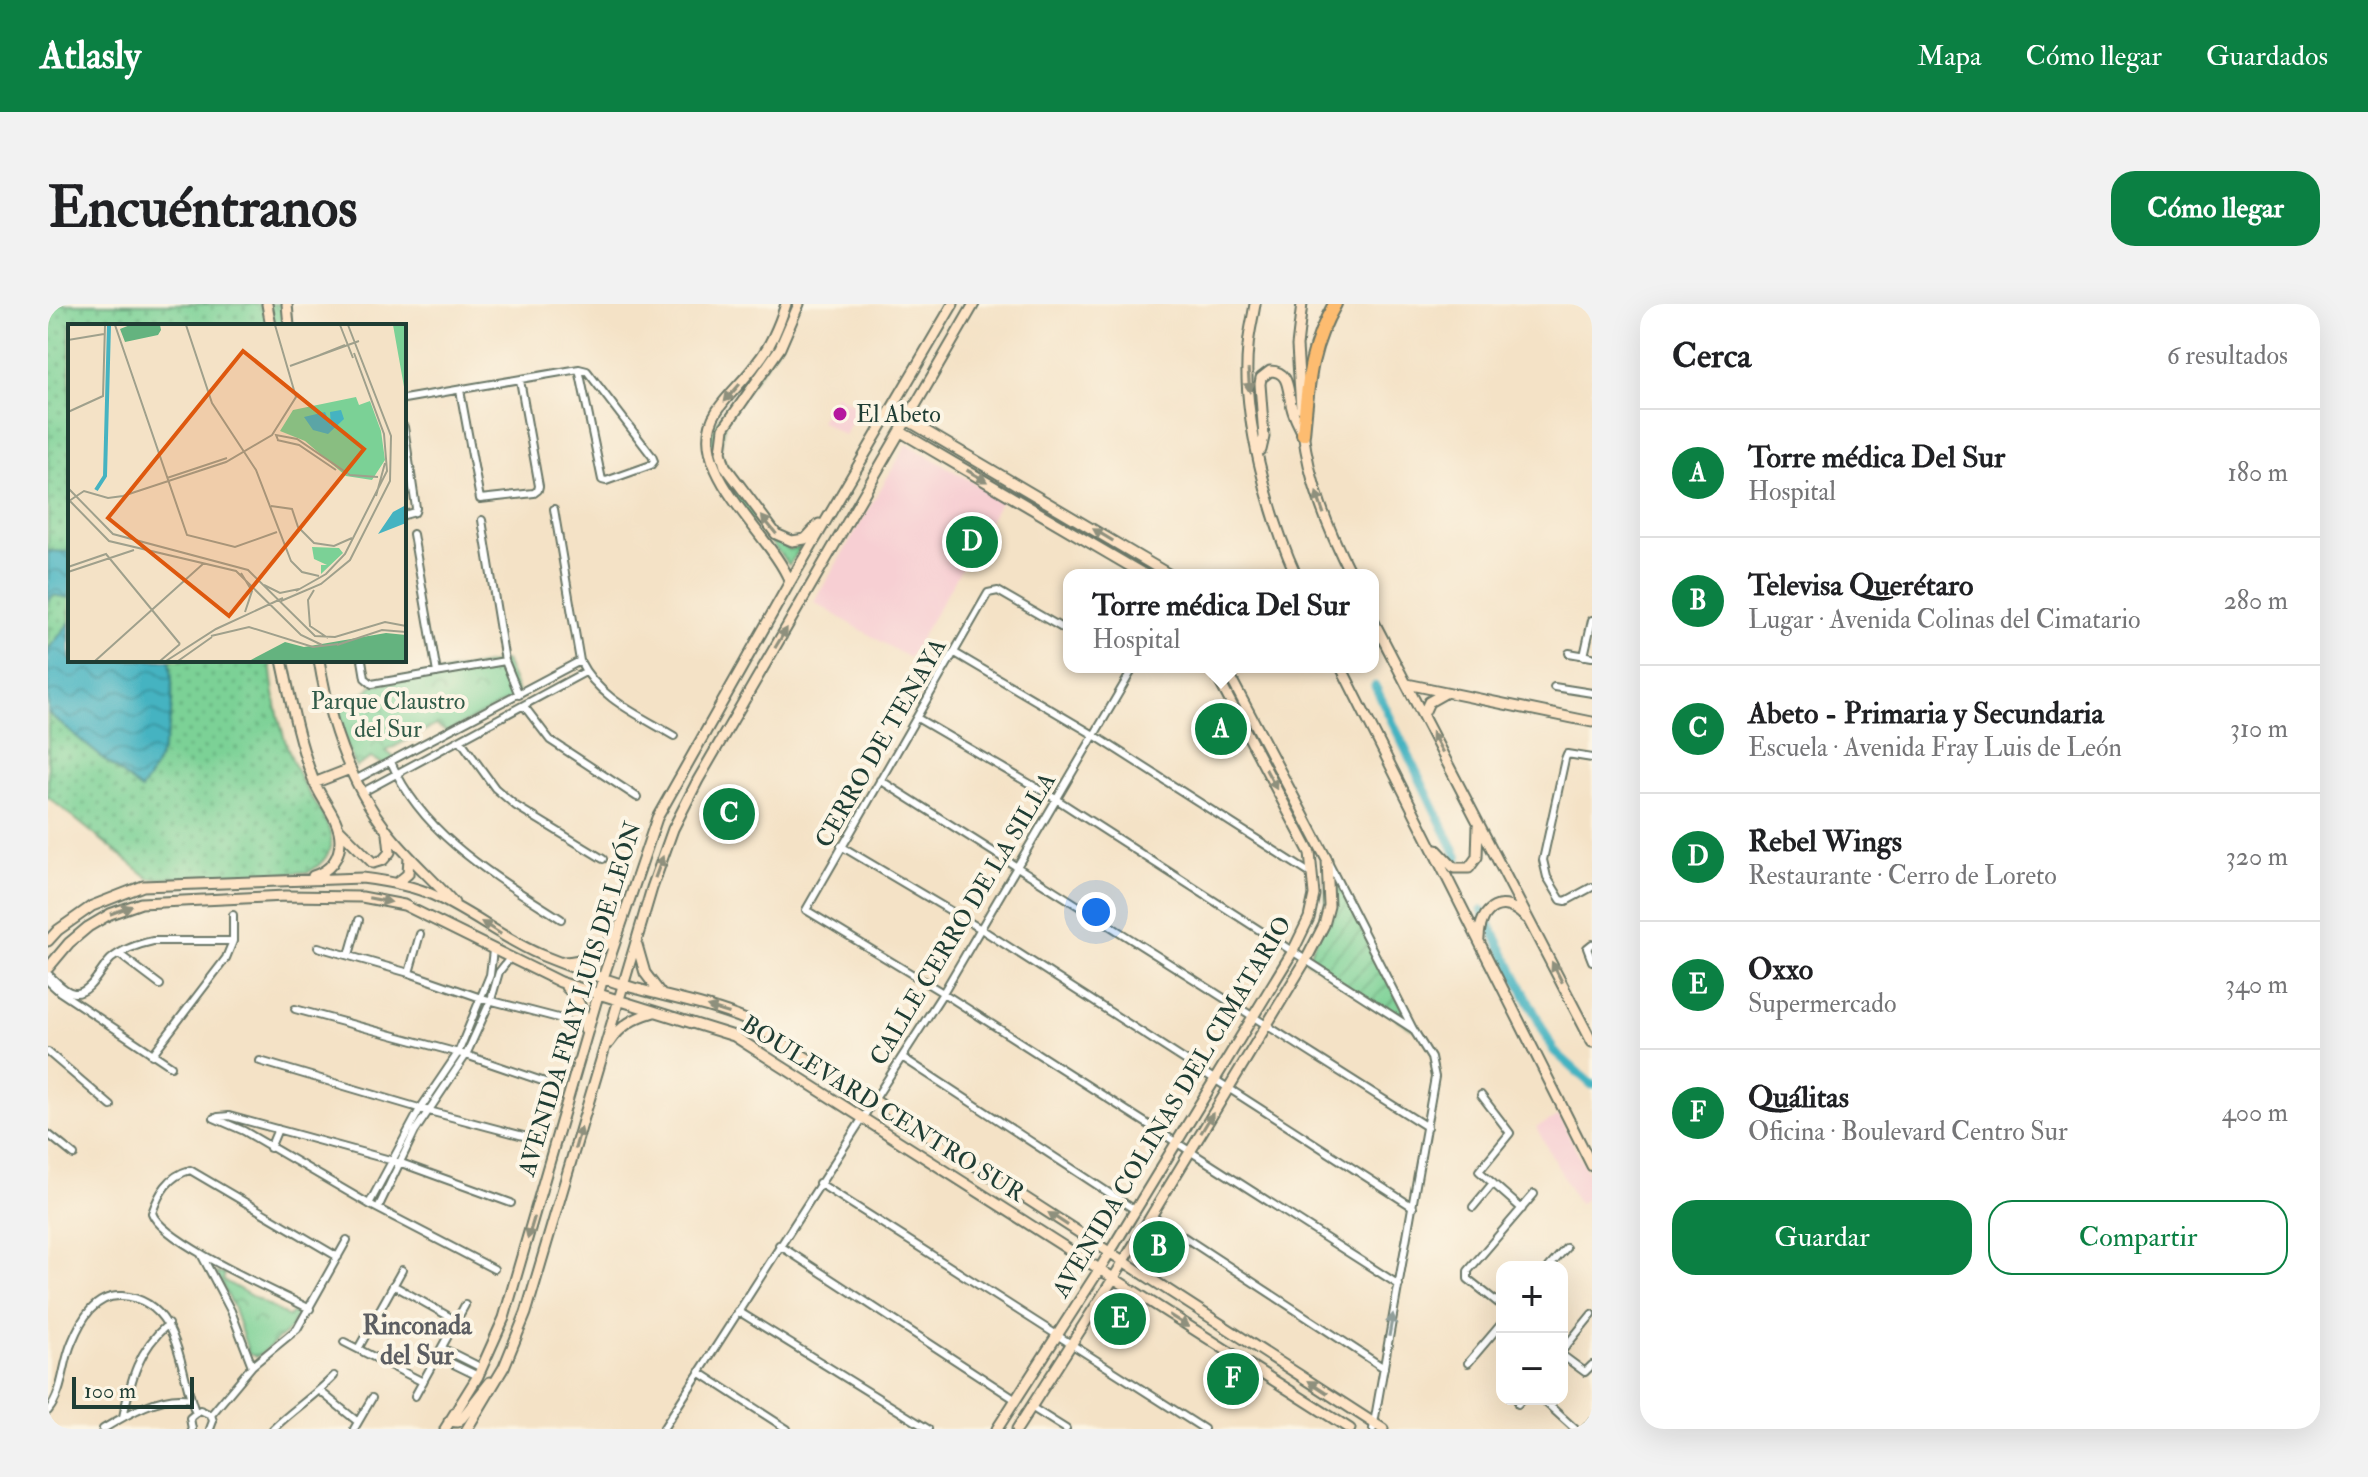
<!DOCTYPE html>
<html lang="es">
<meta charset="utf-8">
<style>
:root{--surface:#fff;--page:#f2f2f2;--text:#202124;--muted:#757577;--line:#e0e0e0;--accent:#0b8043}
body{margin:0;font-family:"IM FELL Double Pica",serif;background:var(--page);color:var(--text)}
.controls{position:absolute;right:24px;bottom:24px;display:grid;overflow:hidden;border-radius:16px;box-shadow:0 8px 32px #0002}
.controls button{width:72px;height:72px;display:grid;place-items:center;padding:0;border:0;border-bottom:2px solid var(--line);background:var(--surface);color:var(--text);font:40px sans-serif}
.scale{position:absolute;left:24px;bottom:20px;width:122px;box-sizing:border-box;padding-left:8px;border:4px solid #1f3d34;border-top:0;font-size:22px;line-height:28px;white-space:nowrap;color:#1f3d34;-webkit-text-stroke:6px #fcf5e5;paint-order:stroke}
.you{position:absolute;left:1048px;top:608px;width:28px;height:28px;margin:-20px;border:6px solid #fff;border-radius:50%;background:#1a73e8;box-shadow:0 0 0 12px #1a73e833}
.badge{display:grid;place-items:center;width:52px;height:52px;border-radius:50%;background:var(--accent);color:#fff;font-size:26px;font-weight:700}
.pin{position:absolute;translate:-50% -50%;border:4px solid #fff;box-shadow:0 2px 8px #0006}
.popup{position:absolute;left:1015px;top:265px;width:316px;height:104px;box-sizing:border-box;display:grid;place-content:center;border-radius:16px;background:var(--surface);filter:drop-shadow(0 2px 6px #0005);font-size:26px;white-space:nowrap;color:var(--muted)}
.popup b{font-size:30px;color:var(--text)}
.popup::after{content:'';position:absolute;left:50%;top:100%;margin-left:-16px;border:16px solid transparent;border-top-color:var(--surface)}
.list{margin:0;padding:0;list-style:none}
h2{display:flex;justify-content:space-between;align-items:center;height:104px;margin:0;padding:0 32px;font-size:34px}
h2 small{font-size:26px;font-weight:400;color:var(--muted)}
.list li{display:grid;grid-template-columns:52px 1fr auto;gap:24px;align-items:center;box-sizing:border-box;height:128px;padding:0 32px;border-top:2px solid var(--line)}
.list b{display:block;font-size:30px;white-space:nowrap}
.list p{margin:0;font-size:26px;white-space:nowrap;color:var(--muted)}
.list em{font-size:26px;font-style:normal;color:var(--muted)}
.actions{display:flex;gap:16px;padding:24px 32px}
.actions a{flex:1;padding:18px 0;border:2px solid var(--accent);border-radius:24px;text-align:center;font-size:28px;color:var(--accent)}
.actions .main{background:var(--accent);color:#fff}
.map{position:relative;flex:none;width:1544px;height:1125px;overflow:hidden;border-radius:24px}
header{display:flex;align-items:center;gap:48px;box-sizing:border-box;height:112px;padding:0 40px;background:var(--accent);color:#fff}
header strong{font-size:38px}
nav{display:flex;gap:44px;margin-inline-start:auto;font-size:28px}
.intro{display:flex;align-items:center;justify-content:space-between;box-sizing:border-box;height:192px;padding:0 48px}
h1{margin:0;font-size:56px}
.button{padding:20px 36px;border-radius:24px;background:var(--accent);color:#fff;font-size:28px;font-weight:700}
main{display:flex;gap:48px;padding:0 48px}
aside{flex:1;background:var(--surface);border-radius:24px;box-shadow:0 8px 32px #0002}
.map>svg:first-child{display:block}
.built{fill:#f7cfd3}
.grass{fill:url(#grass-dots);stroke:#4d8765;stroke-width:2}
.park{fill:url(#park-crowns);stroke:#4d8765;stroke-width:2}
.garden{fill:url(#garden-furrows);stroke:#4d8765;stroke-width:2}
.water{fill:url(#water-waves);stroke:#32787a;stroke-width:2}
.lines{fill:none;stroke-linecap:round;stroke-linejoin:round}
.canal{stroke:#45b3c1;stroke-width:9}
.street-casing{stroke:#6a7767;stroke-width:10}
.secondary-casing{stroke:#6a7767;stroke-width:13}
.highway-casing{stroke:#6a7767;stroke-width:16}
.street{stroke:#fff;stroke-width:6}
.secondary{stroke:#fee4c6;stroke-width:9}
.highway{stroke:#fdbc70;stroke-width:12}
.oneway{fill:#8e907d}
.oneway2{fill:#8f9e9a}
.poi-dot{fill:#b5179e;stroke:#fcf5e5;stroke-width:3}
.labels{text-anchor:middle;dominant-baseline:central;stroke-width:8;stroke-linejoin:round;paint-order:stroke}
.poi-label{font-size:24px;fill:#1f3d34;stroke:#fcf5e5;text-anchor:start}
.park-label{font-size:24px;fill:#315b48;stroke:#fcf5e5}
.street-label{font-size:24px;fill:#1f3d34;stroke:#fcf5e5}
.neighbourhood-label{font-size:26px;font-weight:bold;fill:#5c5e62;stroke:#fcf5e5}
.inset-river{fill:none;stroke:#45b3c1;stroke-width:4}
.inset-road{fill:none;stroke:#9fa08c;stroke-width:2}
.view{fill:#de580e;fill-opacity:0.15;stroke:#de580e;stroke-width:4}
.inset-edge{fill:none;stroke:#1f3d34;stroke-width:4}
</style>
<header>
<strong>Atlasly</strong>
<nav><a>Mapa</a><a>Cómo llegar</a><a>Guardados</a></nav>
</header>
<div class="intro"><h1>Encuéntranos</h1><a class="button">Cómo llegar</a></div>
<main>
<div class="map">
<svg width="1544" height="1125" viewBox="0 0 1544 1125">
<defs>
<pattern id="grass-dots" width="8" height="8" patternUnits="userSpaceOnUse" patternTransform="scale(2)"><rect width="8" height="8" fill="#7bd196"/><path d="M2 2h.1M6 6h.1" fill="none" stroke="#64ab7b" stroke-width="1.8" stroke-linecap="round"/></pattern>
<pattern id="park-crowns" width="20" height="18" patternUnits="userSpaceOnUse" patternTransform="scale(2)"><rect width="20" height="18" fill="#7bd196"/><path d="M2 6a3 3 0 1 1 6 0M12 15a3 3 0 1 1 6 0" fill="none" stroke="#64ab7b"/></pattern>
<pattern id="garden-furrows" width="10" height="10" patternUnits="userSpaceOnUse" patternTransform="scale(2)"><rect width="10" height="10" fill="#7bd196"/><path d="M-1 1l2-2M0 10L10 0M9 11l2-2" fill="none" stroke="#64ab7b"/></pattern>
<pattern id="water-waves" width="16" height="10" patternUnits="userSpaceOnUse" patternTransform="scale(2)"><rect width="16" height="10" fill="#45b3c1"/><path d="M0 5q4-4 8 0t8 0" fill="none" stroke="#39939e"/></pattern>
</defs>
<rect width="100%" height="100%" fill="#fcf5e5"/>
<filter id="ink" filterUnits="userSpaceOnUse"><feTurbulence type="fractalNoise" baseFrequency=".0125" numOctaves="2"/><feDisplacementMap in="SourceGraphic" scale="16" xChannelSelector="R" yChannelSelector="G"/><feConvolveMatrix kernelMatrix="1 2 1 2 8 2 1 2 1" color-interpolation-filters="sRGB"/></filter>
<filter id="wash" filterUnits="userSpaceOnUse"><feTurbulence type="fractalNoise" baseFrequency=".006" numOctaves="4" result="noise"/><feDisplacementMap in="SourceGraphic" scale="32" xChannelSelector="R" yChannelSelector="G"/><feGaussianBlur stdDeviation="1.8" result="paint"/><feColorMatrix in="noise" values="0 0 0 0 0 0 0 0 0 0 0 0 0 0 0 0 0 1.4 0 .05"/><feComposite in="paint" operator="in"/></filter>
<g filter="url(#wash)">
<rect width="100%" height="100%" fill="#f4e2c6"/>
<!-- built -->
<path class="built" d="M787,90L812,104L796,131L772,117Z
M859,140L954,195L861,354L766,298Z
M1511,812L1544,877V892L1530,900L1488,823Z
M1067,983L1088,997L1075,1020L1052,1005Z"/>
<!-- grass -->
<path class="grass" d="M0,0H239L241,22H22V356H222C225,398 235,440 254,477C262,495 280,513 283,533C285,549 274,560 261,568L102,575L0,493Z"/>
<!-- park -->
<path class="park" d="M742,0H747L732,40L679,114L671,149L724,231L741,246L753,243L741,261C719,232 691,204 672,173C641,124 690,97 713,61C725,42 733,21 742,0Z
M457,357L471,391L399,428L388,421L338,447L348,455L337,461L323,454L308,463L299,443L287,394L317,389L324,381Z
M168,969L177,970L175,976L241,1013L245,1008L249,1011L242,1025L209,1053L201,1050L185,1002Z"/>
<!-- garden -->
<path class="garden" d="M1279,556L1365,725L1258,656L1276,621Z"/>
<!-- water -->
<path class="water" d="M0,247L22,248V294L5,291L0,297Z
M22,318V356H122C129,403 121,447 93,486L0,409V346Z"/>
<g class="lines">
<!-- canal -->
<path class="canal" d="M1327,382L1410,554
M1434,606L1506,747L1544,781"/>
</g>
</g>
<g filter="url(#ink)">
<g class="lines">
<!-- street casing -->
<g class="street-casing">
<path id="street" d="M531,65L539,67L604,152L606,157L603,161L558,177L554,176Z
M412,86L432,195L486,189L490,186L491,182L472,76
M356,95L531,65
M356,123L368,204L367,208L356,211
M506,205L532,357C550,394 593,412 626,432
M434,216L457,357L471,391
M365,230L389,369
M1021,328L950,287L940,289L758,606L895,689L1351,981
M907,349L1046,431L1263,570
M1521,349L1544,353
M1536,352L1544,316
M314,356L317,374L324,380L457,357
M1506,383L1544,389
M476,402L502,436L589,493
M869,414L1008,495L1365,725
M413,437L447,484L468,502L555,555
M1544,454L1519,450L1517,455L1495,556L1499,573L1513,596L1518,597L1544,583
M343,458C376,533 448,573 513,615
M307,476L532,357
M832,476L1379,823
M313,489L537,368
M793,542L933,625L1365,903
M1281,560L1365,725L1383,754L1387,773L1325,1125
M1544,640L1539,644L1544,657
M270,643L361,669L433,694L518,716
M71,650L112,681
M301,651L311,616
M361,669L372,630
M0,670C7,676 16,688 26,689C42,691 53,664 63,655C75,645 91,640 105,637H185
M0,677L12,688L123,762
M247,705L418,751L500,779
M0,748L63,802
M104,751L178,654L185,637V611
M854,753L1087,906
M212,757L381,807L483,834
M1433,791L1462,829L1431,867L1474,905
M170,813L181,812L353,859L463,899
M166,814L196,827L321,900L446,965
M0,830L26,851
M222,844L230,825
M771,879L1156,1125
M321,900L372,805L410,749L442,671L445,646
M1425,903L1445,879
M330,904L367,827L418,751L443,696L451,668L462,654
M1104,912L1336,1064
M731,941L968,1096
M153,950L183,1007L204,1062
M1501,963L1518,944
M345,981L409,1017
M1454,1002L1420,975V967L1486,890
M262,1005C231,989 114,938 104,909C111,889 120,872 142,866L290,953
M690,1007L880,1125
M296,1038L375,1078
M394,1044L434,1064
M310,1045L354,966
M1514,1047L1544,1010
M1514,1051L1537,1068L1544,1061
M389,1052L430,1072
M1420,1059L1454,1019
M651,1068L739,1125
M272,1087L310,1118
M367,1092L417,1001
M1494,1095L1527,1125
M1470,1100L1474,1095
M983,1103L1018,1125
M0,1107C16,1087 14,1061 24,1038C33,1016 47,990 74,992C132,996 131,1066 147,1107
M163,1111L204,1062L249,1025L299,936
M75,1113C83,1075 90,1046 120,1020
M55,1125C78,1111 114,1089 142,1095
M144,1125L142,1114L152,1106L163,1111L165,1117L162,1125
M225,1125C244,1106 267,1092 286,1072
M306,1125L324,1094
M615,1125L895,689L1086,363
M1537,1125L1544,1118"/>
</g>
<!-- secondary casing -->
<g class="secondary-casing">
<path id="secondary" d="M219,0L223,22
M239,0L241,22
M738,0C731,22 723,42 708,60C696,77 680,90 669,107C633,162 723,229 742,278
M751,0L732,44L676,124L673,148L677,162L728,230L744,237L757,235L771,220
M1207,0C1205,14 1201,28 1200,43C1193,109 1221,211 1248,271
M1253,104L1249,42L1254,0
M859,116L1122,271
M1255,127C1261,178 1280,225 1303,271
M853,128L1097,271
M1213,146L1216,133L1212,80L1213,74L1222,67C1243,67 1239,88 1244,104C1246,113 1251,121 1255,130
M1325,316L1544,738
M234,356C243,397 250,436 265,475C272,495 292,514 292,536C292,555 281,567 265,572
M271,356C281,417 300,477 339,527C359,553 384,574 406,599
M1293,363L1544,862
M1359,380L1544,418
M1375,411L1381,398L1397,389
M266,479L302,465
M291,525L325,559L335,556L342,548L340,530
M1389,546L1406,564H1421L1429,553L1430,522
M349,579L360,570L361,553
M1431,634C1432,603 1455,590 1478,614
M0,637L10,626L44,602L95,582L314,574C338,577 363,581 385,591C423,608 455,635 493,651C523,663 554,675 586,684C623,694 662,701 698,716L826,796L1335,1125
M589,641L597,669L613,690
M515,658C537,658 553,646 567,631
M0,664L21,639L40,623L62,610L93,599L237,592L314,593L356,601L512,678L686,732L1302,1125
M518,683C531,694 538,710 537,726
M561,739C573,721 586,714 606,708
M401,1117L409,1118L414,1114L442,1078
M397,1125L430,1072L456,1014L555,674L609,514L742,278L905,0
M419,1125L456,1063L478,1009L604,584L625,525L650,476L926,0
M949,1125L1051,966L1245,647L1261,614L1266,591L1262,549L1164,363
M969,1125L1065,975L1258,656L1276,621L1281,602L1279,556L1177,363"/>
</g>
<!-- highway casing -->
<g class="highway-casing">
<path id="highway" d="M1255,130C1260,79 1261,45 1287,0"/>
</g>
<!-- street -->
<use href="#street" class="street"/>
<!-- secondary -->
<use href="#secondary" class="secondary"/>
<!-- highway -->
<use href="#highway" class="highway"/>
</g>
<!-- one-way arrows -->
<defs><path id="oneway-solid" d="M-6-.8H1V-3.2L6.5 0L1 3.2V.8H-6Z" transform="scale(2)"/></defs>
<g class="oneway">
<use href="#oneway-solid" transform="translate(1201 77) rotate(86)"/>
<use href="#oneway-solid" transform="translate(684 89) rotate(131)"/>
<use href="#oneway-solid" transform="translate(929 172) rotate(30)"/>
<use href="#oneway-solid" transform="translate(1272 199) rotate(-109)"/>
<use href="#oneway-solid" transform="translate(721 221) rotate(-129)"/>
<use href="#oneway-solid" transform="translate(1055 231) rotate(-149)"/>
<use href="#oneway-solid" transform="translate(733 334) rotate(-59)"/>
<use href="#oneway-solid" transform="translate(1389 438) rotate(-118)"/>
<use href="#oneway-solid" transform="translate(1223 475) rotate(62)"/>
<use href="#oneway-solid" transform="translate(611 563) rotate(-70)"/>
<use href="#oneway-solid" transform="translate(332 596) rotate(11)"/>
<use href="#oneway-solid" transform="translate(73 606) rotate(-21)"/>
<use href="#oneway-solid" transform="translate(443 624) rotate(-148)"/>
<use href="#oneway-solid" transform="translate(1509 668) rotate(-117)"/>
<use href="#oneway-solid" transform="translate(670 706) rotate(-163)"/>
<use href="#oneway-solid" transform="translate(1159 819) rotate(-59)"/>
<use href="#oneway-solid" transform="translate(530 834) rotate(-74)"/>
<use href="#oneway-solid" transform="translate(1010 915) rotate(-147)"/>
<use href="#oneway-solid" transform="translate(483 924) rotate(107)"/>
<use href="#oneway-solid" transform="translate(1131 1017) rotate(32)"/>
<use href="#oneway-solid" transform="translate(1270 1083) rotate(-147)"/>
</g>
<use class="oneway2" href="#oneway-solid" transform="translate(1343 1021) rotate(-80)"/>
</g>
<!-- markers -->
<circle class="poi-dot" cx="792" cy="110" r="8"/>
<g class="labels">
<!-- poi labels -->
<g class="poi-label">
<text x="808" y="110">El Abeto</text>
</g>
<!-- park labels -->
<g class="park-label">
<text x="340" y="397">Parque Claustro<tspan x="340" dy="28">del Sur</tspan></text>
</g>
<!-- street labels -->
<g class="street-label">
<text transform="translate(833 439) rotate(-60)">CERRO DE TENAYA</text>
<text transform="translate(915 615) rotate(-59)">CALLE CERRO DE LA SILLA</text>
<text transform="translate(532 695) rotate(-73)">AVENIDA FRAY LUIS DE LEÓN</text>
<text transform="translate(1124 803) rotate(-59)">AVENIDA COLINAS DEL CIMATARIO</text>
<text transform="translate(835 805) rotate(32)">BOULEVARD CENTRO SUR</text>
</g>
<!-- neighbourhood labels -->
<g class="neighbourhood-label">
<text x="369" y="1022">Rinconada<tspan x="369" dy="30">del Sur</tspan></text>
</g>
</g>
<!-- overview -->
<g transform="translate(20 20)">
<rect width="338" height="338" fill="#f4e2c6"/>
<path d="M288,73L291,81L302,77L313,107L317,136L304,156L278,152L237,117L212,107L225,86Z" fill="#7bd196"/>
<path d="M62,1H92L93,6L90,11L57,18L52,5ZM318,309L338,311V337H181L217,318L236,323Z" fill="#64b37f"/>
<path d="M325,1H338V74ZM244,223L271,224L275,229L253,250V241H259L246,235Z" fill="#7bd196"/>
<path d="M273,86L276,95L260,110L245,106L236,93L257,88L263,102L262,88ZM338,181V199L310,210L325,188Z" fill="#45b3c1"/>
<path class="inset-river" d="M28,166L37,152L41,1"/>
<path class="inset-road" d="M47,1L119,211L167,223L209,208M118,1L144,79L188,146L223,237L234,248L251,252M272,1L285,34M0,16L36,10M252,31L277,21M222,42L291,17M0,88L35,72L37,1M209,116L231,121L268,146M210,116L208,111L229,115L282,151L310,153M99,154L159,134M0,164L45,210L180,246L247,312L267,313L317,298L338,302M308,172L317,139M0,175L41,217L168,247L233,311L254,321M1,177L16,167L40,174L55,172L158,138L204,111L228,73L207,1M203,182L224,185L230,203L246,219L266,222L284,214M0,243L38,230L112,320M0,248L66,226M173,249L184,267L177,288M196,261L212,269L231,265M246,266L240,276L242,302L260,314M228,267L258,250L277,230L319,147L316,110L286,29M213,277L253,260L282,236L322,157L323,112L280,1M143,312L181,303L245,323L270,320M269,321L314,306L338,308M27,337L136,239M92,337L112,320M98,337L148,305L215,274M110,337L144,313"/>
<path class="view" d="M175,27L296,125L161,292L40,194Z"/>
<rect width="338" height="338" class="inset-edge"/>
</g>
</svg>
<div class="controls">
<button>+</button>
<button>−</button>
</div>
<div class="scale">100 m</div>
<div class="you"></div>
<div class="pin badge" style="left:1173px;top:425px">A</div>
<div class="popup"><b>Torre médica Del Sur</b>Hospital</div>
<div class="pin badge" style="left:1111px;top:943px">B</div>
<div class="pin badge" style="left:681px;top:510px">C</div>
<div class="pin badge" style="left:924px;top:238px">D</div>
<div class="pin badge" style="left:1072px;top:1015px">E</div>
<div class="pin badge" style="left:1185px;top:1075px">F</div>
</div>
<aside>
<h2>Cerca<small>6 resultados</small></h2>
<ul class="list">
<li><span class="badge">A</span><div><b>Torre médica Del Sur</b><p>Hospital</p></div><em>180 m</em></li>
<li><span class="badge">B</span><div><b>Televisa Querétaro</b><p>Lugar · Avenida Colinas del Cimatario</p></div><em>280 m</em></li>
<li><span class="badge">C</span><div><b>Abeto - Primaria y Secundaria</b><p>Escuela · Avenida Fray Luis de León</p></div><em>310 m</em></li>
<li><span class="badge">D</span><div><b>Rebel Wings</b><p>Restaurante · Cerro de Loreto</p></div><em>320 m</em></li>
<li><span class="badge">E</span><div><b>Oxxo</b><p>Supermercado</p></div><em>340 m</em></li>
<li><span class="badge">F</span><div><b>Quálitas</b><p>Oficina · Boulevard Centro Sur</p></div><em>400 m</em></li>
</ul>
<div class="actions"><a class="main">Guardar</a><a>Compartir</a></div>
</aside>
</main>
